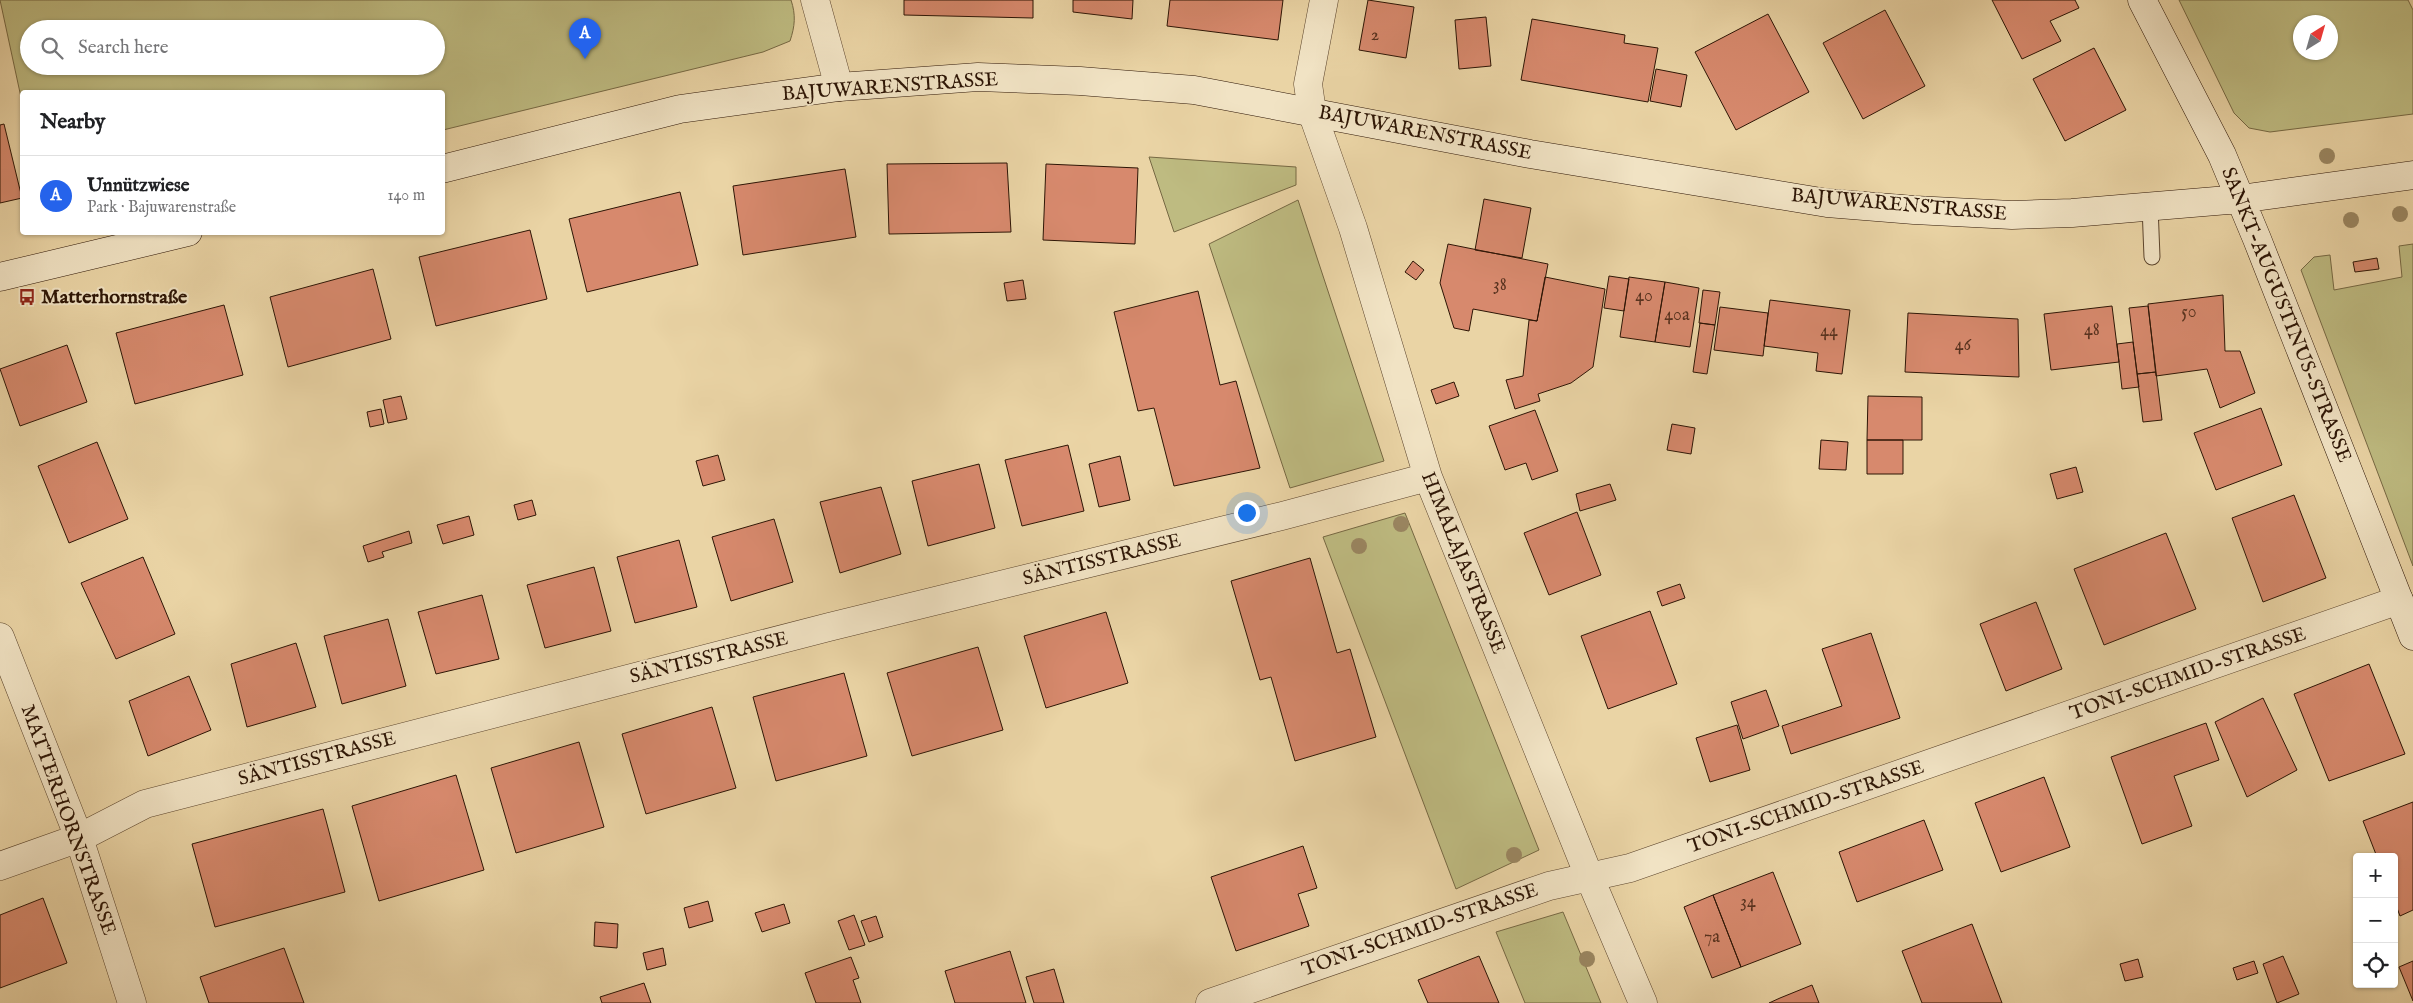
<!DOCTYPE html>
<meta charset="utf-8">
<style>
:root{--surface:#fff;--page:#f2f2f2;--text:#202124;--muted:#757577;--line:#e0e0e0;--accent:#2563eb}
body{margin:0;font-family:"IM FELL English",serif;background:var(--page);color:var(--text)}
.controls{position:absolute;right:15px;bottom:15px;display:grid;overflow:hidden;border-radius:5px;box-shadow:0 1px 4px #0004}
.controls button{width:45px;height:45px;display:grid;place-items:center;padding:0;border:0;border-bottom:1px solid var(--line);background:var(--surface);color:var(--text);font:25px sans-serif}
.compass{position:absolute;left:2293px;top:15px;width:45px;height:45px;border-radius:50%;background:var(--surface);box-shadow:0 1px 4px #0004;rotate:37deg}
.you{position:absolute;left:1246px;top:512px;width:18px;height:18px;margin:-12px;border:4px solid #fff;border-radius:50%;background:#1a73e8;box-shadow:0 0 0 8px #1a73e833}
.badge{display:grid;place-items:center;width:32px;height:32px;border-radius:50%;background:var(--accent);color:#fff;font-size:16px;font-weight:700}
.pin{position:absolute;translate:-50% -41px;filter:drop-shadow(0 1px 2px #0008)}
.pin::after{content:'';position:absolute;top:26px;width:18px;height:15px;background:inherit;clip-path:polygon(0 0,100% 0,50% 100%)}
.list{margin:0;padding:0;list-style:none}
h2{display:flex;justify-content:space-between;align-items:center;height:65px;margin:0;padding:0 20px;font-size:21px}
h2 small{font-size:16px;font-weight:400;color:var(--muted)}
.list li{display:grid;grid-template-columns:32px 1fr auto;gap:15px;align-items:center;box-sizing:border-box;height:80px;padding:0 20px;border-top:1px solid var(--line)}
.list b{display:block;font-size:19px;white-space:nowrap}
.list p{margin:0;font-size:16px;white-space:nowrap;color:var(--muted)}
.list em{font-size:16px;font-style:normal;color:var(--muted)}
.icon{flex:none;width:28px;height:28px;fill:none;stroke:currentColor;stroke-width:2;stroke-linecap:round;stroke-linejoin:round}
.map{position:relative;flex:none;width:2413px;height:1003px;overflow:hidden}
.search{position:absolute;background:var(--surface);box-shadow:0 1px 4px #0004;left:20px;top:20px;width:425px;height:55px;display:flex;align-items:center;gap:12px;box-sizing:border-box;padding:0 18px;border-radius:28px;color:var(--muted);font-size:19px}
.panel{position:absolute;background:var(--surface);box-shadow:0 1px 4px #0004;left:20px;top:90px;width:425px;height:145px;border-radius:5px}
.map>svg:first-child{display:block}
.green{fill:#bebb81;stroke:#766843;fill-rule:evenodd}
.building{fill:#d7896d;stroke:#2d1505}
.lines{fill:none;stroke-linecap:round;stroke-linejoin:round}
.lane-casing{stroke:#5c452d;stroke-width:17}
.street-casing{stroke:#5c452d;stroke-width:29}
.secondary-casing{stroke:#2d1505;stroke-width:29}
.lane{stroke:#f1e3c4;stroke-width:15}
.street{stroke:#f1e3c4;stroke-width:28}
.secondary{stroke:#f1e3c4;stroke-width:28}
.tree{fill:#9a8661}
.labels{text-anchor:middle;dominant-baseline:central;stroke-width:4;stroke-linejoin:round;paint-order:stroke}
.number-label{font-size:18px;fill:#58321f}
.street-label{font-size:20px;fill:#2d1505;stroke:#f1e3c4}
.poi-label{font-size:20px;font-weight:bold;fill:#2d1505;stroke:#f1e3c4;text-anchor:start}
</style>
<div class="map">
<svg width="2413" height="1003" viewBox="0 0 2413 1003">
<rect width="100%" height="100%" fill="#ead4a5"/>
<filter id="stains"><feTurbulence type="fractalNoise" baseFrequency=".004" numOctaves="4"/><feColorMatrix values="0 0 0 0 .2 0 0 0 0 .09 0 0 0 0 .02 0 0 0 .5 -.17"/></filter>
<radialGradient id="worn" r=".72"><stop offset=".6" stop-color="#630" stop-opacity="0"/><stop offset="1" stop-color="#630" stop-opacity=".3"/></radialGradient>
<!-- green -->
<path class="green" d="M0,0H791C796,15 795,26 790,41L763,52L443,130L442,92H22V102ZM29,29H436V66H29Z
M2179,0H2408L2413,10V114L2270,132L2249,128L2234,113ZM2300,22H2330V52H2300Z
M1149,157L1296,167V185L1174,232Z
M1298,200L1384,461L1290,488L1209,244Z
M2413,244V566L2301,270L2314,257L2330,255L2334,290L2402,277L2399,246Z
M1405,513L1539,850L1456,889L1323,537Z
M1563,912L1601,1003H1525L1496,932Z"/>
<!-- building -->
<path class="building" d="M904,0H1033V18L904,15Z
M1073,0H1133L1132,19L1073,12Z
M1170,0H1283L1278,40L1167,26Z
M1368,0L1414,7L1406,58L1359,50Z
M1992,0H2075L2079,8L2050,21L2061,41L2022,59Z
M1885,10L1925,86L1863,119L1823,43Z
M1768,14L1809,92L1736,130L1695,52Z
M1486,17L1491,66L1459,69L1455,20Z
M1532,19L1625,35L1624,43L1658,48L1648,102L1521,80Z
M2094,48L2126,110L2065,141L2033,79Z
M1656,69L1687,75L1681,107L1650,101Z
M4,124L22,198L0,203V125Z
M1007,163L1011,232L889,234L887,164Z
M1046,164L1138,168L1135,244L1043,240Z
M845,169L856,237L743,255L733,186Z
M680,192L698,265L587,292L569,219Z
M1484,199L1531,208L1522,258L1475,250Z
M530,230L547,299L436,326L419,257Z
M1448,244L1548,264L1537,321L1473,309L1469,331L1454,328L1440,283Z
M2377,258L2379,269L2355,272L2353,262Z
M1413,261L1424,270L1416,280L1405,272Z
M373,269L391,339L288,367L270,297Z
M1609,276L1629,279L1624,311L1604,308Z
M1545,277L1605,289L1593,367L1571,383L1538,394L1540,401L1515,409L1506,380L1523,376L1529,320L1537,321Z
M1629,277L1665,282L1655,342L1620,337Z
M1023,280L1026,299L1007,301L1004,283Z
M1665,282L1699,288L1690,347L1655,342Z
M1703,290L1720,292L1715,325L1699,323Z
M1198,291L1220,385L1236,381L1260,468L1174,486L1154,408L1138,411L1114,312Z
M2223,295L2225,351H2240L2255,393L2220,408L2207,369L2156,376L2148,304Z
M1770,300L1850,310L1842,374L1816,371L1818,353L1764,346Z
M224,305L243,375L135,404L116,333Z
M2112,306L2119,362L2051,370L2044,314Z
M2148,306L2156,372L2137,374L2129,308Z
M1720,307L1768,313L1763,356L1714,350Z
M1908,313L2018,319L2019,377L1905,372Z
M1700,323L1715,325L1707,374L1693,372Z
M2133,342L2139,387L2122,389L2117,344Z
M67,345L87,402L20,426L0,369Z
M2156,372L2162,420L2143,422L2137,374Z
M1454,382L1459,396L1436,404L1431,390Z
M401,396L407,419L388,423L383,400Z
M1868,396L1922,397V440H1867Z
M2261,408L2282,465L2216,490L2194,433Z
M381,409L384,424L370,427L367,412Z
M1535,410L1558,471L1532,480L1526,463L1505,470L1489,426Z
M1672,424L1695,428L1691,454L1667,450Z
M1821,440L1848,442L1846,470L1819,469Z
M1867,440H1903V474H1867Z
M97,442L128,519L69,543L38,466Z
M1068,445L1084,511L1022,526L1005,460Z
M718,455L725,480L703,486L696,461Z
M1120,456L1130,500L1099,507L1089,464Z
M979,464L995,528L928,546L912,481Z
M2076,467L2083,492L2057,499L2050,474Z
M1610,484L1616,500L1580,511L1576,494Z
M881,487L901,554L840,573L820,502Z
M2294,495L2326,578L2263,602L2232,518Z
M532,500L536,515L518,520L514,505Z
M1577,512L1601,575L1549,595L1524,533Z
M469,516L474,535L443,544L437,525Z
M774,519L793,582L731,601L712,537Z
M409,531L412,543L382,552L384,557L368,562L363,546Z
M2166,533L2196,609L2104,645L2074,569Z
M679,540L697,607L635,623L617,557Z
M143,557L175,634L116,659L81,583Z
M1310,558L1337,653L1350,649L1376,737L1295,761L1271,677L1260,680L1231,581Z
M594,567L611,631L545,648L527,585Z
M1680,584L1685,598L1662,606L1657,592Z
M482,595L499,659L436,674L418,612Z
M2036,602L2062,669L2006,691L1980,624Z
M1650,611L1677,684L1608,709L1581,636Z
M1106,612L1128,683L1046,708L1024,636Z
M388,619L406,686L342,704L324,636Z
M1871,633L1900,718L1791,754L1782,726L1842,706L1822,649Z
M296,643L316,707L247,727L231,664Z
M978,647L1003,730L912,756L887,673Z
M2369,664L2405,754L2329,781L2294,694Z
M844,673L867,756L776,781L753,697Z
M189,676L211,730L148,756L129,701Z
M1766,690L1779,726L1743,739L1731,702Z
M2263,698L2297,770L2247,797L2215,722Z
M712,707L736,788L646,814L622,734Z
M2206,723L2219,760L2174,776L2192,826L2142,844L2111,757Z
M1737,725L1750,770L1710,782L1696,738Z
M579,742L604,827L516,853L491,768Z
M456,775L484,870L379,901L352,806Z
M2044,777L2070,847L2001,872L1975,803Z
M2413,802V910L2400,916L2394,900V857H2377L2363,821Z
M323,809L345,892L215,927L192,844Z
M1924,820L1943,870L1857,902L1839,852Z
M1303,846L1317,888L1298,894L1309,926L1236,951L1211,877Z
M1773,872L1801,944L1741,967L1713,895Z
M1713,895L1741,967L1712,978L1684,907Z
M43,898L67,963L0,988V915Z
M708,901L713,921L689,928L684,908Z
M784,904L790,923L762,932L755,913Z
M854,915L865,945L849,950L838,921Z
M876,916L883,937L869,942L861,921Z
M595,922L618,924L617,948L594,946Z
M1972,924L2002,1003H1922L1902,951Z
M284,948L304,1003H209L200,977Z
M663,948L666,965L647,970L643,953Z
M1010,951L1026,1003H955L945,971Z
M1479,956L1499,1003H1428L1418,980Z
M2283,956L2299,994L2277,1003L2263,964Z
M851,957L859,978L853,980L861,1003H816L805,973Z
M2138,959L2143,977L2125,981L2120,964Z
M2254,961L2258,973L2237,980L2233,968Z
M2413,961V1001L2399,967Z
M1054,969L1064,1003H1034L1026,977Z
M644,983L651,1003H602L600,997Z
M1812,985L1819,1003H1769L1780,998Z"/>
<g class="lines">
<!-- lane casing -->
<g class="lane-casing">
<path id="lane" d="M2150,206L2152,257"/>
</g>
<!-- street casing -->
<g class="street-casing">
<path id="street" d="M815,0L839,87
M1324,0L1308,84L1312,112L1353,228L1428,477L1589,876L1643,1003
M0,637L79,838L132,1003
M0,866L79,838L145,804L829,627L1282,516L1428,477
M1210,1003L1549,886L1630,868L2399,600"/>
</g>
<!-- secondary casing -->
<g class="secondary-casing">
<path id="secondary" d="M2142,0L2222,155L2257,239L2413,636
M442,169L680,109L839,87L978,77L1080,81L1194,90L1530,154L1827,203L1914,210L2012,215L2072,213L2240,199L2413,175
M0,277L188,232"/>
</g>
<!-- lane -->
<use href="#lane" class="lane"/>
<!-- street -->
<use href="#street" class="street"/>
<!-- secondary -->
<use href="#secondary" class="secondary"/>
</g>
<!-- trees -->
<g class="tree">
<circle cx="2327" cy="156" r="8"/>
<circle cx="2400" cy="214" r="8"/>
<circle cx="2351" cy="220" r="8"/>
<circle cx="1401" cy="524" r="8"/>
<circle cx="1359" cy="546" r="8"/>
<circle cx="1514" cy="855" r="8"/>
<circle cx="1587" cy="959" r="8"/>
</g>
<!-- icons -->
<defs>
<g id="bus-bare" transform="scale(1.35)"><path d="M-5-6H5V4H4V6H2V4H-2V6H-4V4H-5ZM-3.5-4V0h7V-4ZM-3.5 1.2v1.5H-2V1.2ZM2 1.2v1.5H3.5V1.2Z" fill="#8f2418" stroke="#f1e3c4" stroke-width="2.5" paint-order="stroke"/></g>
</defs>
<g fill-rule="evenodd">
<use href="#bus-bare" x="27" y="297"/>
</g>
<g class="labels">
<!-- number labels -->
<g class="number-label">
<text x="1375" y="35">2</text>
<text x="1500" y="285">38</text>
<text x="1644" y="296">40</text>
<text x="2189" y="312">50</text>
<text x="1677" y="315">40a</text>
<text x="2092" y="330">48</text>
<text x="1829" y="331">44</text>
<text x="1963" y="345">46</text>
<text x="1748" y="902">34</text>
<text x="1712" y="937">7a</text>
</g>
<!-- street labels -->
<g class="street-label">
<text transform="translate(890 87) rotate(-4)">BAJUWARENSTRASSE</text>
<text transform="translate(1425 133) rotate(11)">BAJUWARENSTRASSE</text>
<text transform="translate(1899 205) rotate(5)">BAJUWARENSTRASSE</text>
<text transform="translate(2286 315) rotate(68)">SANKT-AUGUSTINUS-STRASSE</text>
<text transform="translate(1102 560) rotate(-14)">SÄNTISSTRASSE</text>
<text transform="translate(1463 563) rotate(68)">HIMALAJASTRASSE</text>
<text transform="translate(709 658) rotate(-14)">SÄNTISSTRASSE</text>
<text transform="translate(2188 674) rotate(-19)">TONI-SCHMID-STRASSE</text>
<text transform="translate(317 759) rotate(-15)">SÄNTISSTRASSE</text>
<text transform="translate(1806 807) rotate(-19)">TONI-SCHMID-STRASSE</text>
<text transform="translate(68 820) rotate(70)">MATTERHORNSTRASSE</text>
<text transform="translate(1420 930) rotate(-19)">TONI-SCHMID-STRASSE</text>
</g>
<!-- poi labels -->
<g class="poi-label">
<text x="41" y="297">Matterhornstraße</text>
</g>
</g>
<rect width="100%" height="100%" filter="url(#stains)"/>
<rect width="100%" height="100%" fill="url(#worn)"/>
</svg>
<div class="controls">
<button>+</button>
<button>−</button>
<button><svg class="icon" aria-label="locate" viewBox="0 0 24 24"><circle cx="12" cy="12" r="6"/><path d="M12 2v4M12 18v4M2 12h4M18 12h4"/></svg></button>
</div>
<svg class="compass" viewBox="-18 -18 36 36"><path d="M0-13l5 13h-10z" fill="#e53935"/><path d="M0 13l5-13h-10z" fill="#757577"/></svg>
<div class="you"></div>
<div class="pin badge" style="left:585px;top:59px">A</div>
<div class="search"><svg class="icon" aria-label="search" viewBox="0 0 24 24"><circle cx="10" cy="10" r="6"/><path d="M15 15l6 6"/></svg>Search here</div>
<section class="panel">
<h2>Nearby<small></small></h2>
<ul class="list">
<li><span class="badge">A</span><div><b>Unnützwiese</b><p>Park · Bajuwarenstraße</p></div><em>140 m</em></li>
</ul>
</section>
</div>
